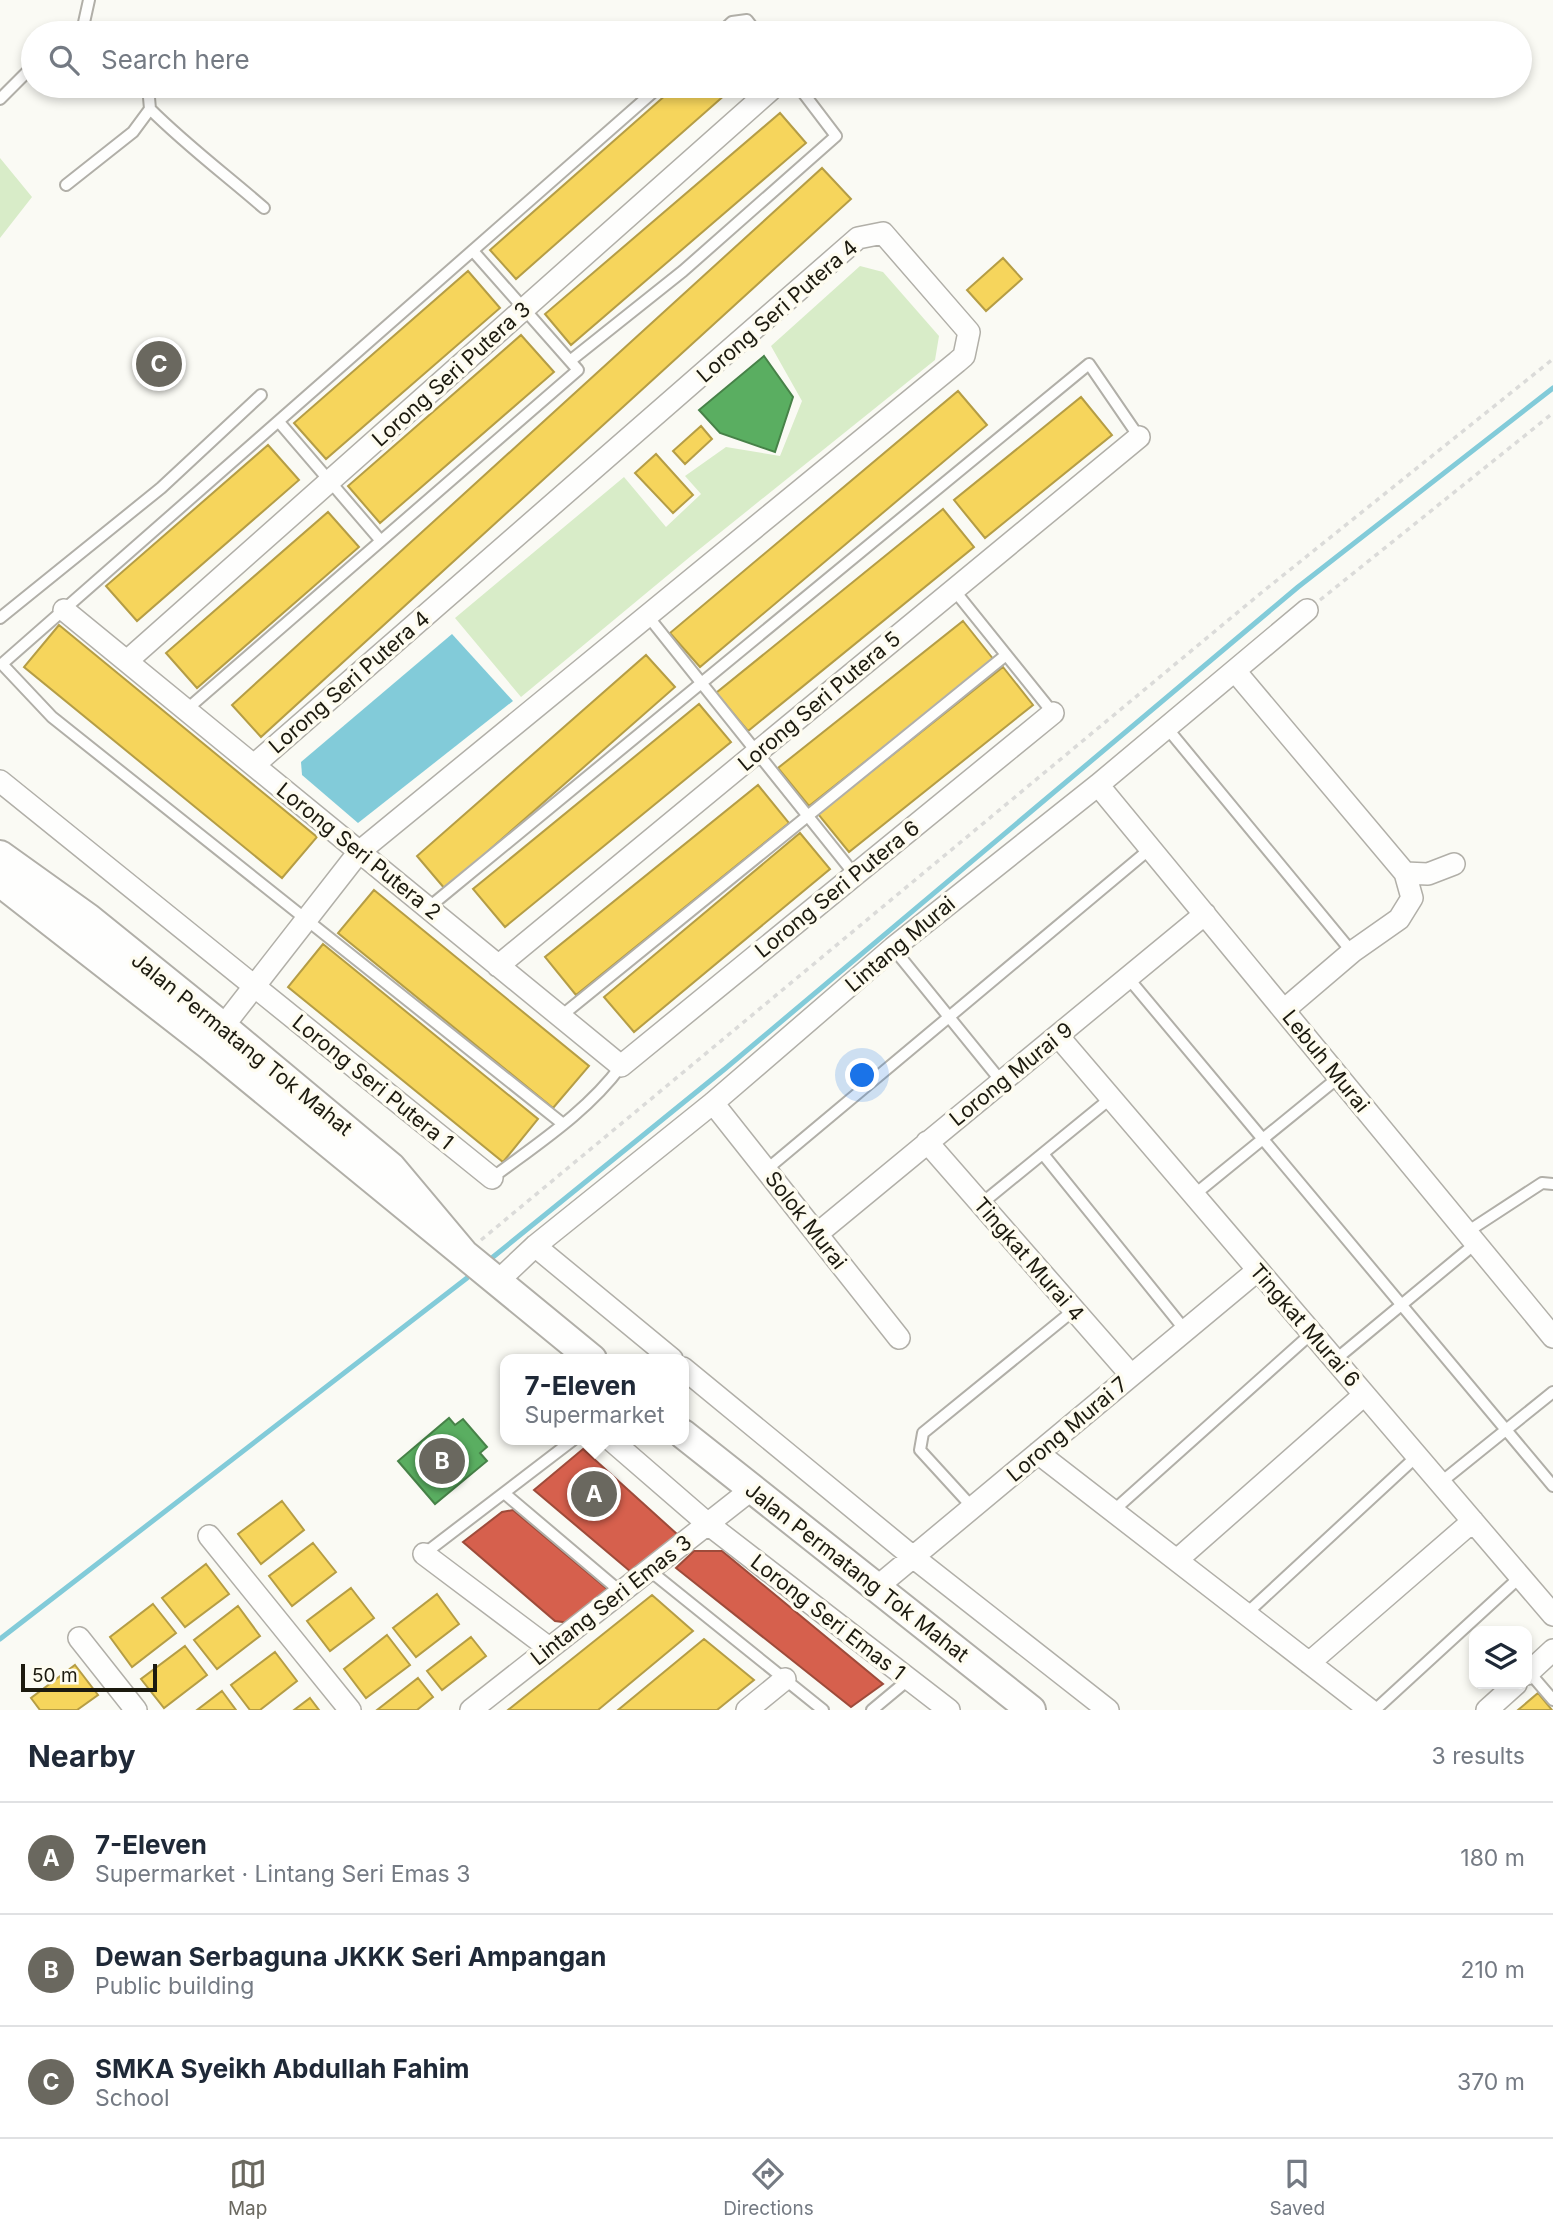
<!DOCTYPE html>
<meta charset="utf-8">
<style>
:root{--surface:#fff;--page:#f6f6f7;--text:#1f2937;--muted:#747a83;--line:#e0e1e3;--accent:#6a685f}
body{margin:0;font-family:Inter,sans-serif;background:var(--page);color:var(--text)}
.controls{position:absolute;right:21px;bottom:21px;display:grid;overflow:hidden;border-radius:14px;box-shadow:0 4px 10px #0003}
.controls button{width:63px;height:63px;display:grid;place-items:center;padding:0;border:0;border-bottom:2px solid var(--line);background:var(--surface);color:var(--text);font:35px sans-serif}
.scale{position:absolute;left:21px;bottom:18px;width:136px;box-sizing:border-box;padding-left:7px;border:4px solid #1c1a0f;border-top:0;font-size:19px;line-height:24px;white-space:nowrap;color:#1c1a0f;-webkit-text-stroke:5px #fefcf0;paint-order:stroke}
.you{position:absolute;left:863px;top:1076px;width:24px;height:24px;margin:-18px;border:5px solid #fff;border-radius:50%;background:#1a73e8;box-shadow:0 0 0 10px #1a73e833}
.badge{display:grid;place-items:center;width:46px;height:46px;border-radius:50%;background:var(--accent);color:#fff;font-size:23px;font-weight:700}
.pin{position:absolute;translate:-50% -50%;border:4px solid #fff;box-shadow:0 2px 7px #0006}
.popup{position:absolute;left:500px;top:1354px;width:189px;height:91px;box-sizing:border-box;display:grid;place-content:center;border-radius:14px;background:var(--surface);filter:drop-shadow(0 2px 5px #0005);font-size:23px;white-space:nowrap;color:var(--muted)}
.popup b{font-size:26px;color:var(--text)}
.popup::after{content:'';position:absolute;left:50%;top:100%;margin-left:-14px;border:14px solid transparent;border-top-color:var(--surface)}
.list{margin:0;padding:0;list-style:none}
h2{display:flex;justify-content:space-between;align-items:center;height:91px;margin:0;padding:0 28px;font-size:30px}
h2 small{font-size:23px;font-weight:400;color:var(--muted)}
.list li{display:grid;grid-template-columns:46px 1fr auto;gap:21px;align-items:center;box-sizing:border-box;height:112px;padding:0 28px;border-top:2px solid var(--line)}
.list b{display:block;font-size:26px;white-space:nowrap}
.list p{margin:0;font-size:23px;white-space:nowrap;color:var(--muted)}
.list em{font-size:23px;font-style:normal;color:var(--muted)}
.icon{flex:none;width:38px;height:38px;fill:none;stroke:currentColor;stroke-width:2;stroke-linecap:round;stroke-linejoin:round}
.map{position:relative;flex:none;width:1553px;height:1710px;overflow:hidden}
.search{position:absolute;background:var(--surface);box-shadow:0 4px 10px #0003;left:21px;right:21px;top:21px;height:77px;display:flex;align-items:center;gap:18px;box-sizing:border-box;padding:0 24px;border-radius:38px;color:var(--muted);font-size:26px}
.sheet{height:427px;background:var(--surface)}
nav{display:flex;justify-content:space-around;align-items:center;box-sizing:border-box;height:98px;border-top:2px solid var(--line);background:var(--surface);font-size:19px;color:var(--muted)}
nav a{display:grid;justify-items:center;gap:4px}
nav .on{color:var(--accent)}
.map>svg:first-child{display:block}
.green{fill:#d8ecc8}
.water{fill:#82cbd9}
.homes{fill:#f6d55c;stroke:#b59d45;stroke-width:2}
.shops{fill:#d6604d;stroke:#9e4b3a;stroke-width:2}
.public{fill:#5aae61;stroke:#478248;stroke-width:2}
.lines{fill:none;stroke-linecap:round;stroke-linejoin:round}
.stream{stroke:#82cbd9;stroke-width:5}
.service-casing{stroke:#b1afa8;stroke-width:14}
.minor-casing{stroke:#b1afa8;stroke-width:24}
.tertiary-casing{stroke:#b1afa8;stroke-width:32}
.path{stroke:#dbdbd9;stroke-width:3.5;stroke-dasharray:5 5;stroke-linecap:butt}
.service{stroke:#fefefd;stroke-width:10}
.minor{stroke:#fefefd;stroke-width:21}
.tertiary{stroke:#fefefd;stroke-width:28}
.labels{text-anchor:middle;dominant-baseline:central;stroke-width:7;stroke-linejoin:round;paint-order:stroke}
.street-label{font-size:21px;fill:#1c1a0f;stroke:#fefcf0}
</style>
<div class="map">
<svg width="1553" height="1710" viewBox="0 0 1553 1710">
<rect width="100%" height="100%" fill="#fafaf4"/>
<!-- green -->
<path class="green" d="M0,158L32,197L0,238Z
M860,266L883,272L939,336L935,360L691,556L521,697L455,618L624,477L666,527L701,494L685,476L726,447L780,456L802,401L771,346Z"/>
<!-- water -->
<path class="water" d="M452,634L513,701L358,823L302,775L301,762Z"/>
<!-- homes -->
<path class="homes" d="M676,86H735L516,279L490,250Z
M780,113L806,143L571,345L545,314Z
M822,168L851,199L261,737L232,705Z
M1003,258L1022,279L986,311L967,290Z
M468,271L500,308L326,459L294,423Z
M521,335L554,372L380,523L348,486Z
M958,391L987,425L700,667L670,633Z
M1081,397L1112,435L985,538L954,500Z
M701,426L712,439L685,464L673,451Z
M268,445L299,480L137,621L106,586Z
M656,454L693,495L673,513L635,473Z
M943,509L974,547L748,731L716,693Z
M328,512L359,547L197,688L166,653Z
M963,621L994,660L809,806L778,768Z
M59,625L317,837L282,878L24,667Z
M646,655L675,687L445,889L417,856Z
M1003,667L1033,705L849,852L818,814Z
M699,704L731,742L505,927L473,889Z
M758,785L789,823L576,995L545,957Z
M800,833L830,869L634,1032L604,997Z
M374,890L589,1066L553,1108L338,933Z
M323,944L538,1119L503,1162L288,987Z
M282,1501L304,1530L261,1564L238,1534Z
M313,1543L336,1572L292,1606L269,1576Z
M206,1564L229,1594L185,1627L162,1598Z
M351,1588L374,1618L330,1651L307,1621Z
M437,1594L459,1624L416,1657L393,1628Z
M652,1595L693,1631L598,1710H508Z
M153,1604L176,1633L132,1667L110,1637Z
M238,1606L260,1636L217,1669L194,1640Z
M387,1635L410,1665L366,1698L344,1669Z
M471,1637L486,1656L442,1690L427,1671Z
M704,1639L754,1680L717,1710H618Z
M185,1646L207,1675L164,1708L141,1679Z
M275,1652L297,1681L260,1710H250L231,1685Z
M75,1665L98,1695L77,1710H40L31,1698Z
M418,1678L433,1697L417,1710H377Z
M222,1691L236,1710H197Z
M1538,1693L1552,1710H1518Z
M310,1698L319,1710H294Z"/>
<!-- shops -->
<path class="shops" d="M583,1449L678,1535L631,1572L534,1490Z
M513,1510L607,1589L570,1623L555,1621L463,1542L502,1512Z
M694,1551H722L883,1684L851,1707L676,1568Z"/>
<!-- public -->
<path class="public" d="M764,356L793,397L775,452L720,433L699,410Z
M449,1418L455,1425L463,1419L487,1447L480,1453L487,1461L435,1504L398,1461Z"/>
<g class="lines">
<!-- stream -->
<path class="stream" d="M493,1257L726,1068L1298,587L1553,388
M0,1639L467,1278"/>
<!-- service casing -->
<g class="service-casing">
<path id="service" d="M83,27L89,0
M67,33C80,26 92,26 106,33
M720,33L732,22L747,20L757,33
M0,99L33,66
M150,109C186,145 226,175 264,208
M66,185L133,132L150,109L148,86
M570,361L683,271L836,136L798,86
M279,422L381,541
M954,590L1053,713
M647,615L855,875
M0,618L161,488L261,395
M186,710L578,370L473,251
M1167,728L1352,952
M428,908L1089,364L1139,437
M893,948L1001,1081
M1129,979L1553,1486
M560,1017L1006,655
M563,1124L52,717L2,664L660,86
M1043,1154L1185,1330
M766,1170L1151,848
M492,1178C537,1144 587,1112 621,1066
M1194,1195L1339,1077
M981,1204L1111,1098
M1467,1232L1542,1183L1553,1184
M1335,1360L1476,1243
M1440,1483L1553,1392
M504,1493L621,1592
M973,1508L920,1450L923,1433L1074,1310
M1113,1511L1312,1333
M424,1554L573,1440
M649,1570L823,1710
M1246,1614L1417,1456
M1529,1672L1553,1700
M872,1710L908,1680
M1375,1710L1520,1577"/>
</g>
<!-- minor casing -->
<g class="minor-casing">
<path id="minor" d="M64,610L621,1066L1053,713
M127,661L775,86
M1235,671L1405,873L1428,874L1454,864
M0,781L492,1178
M1098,785L1553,1337
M498,966L1139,437
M1284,1010L1352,952L1399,919L1412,898L1405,873
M1058,1036L1553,1615
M214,1038L359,852L957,362L964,356L969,332L883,233L858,238L254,765
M713,1103L899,1338
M927,1142L1131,1375
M817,1234L1205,914
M535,1246L672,1359
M497,1282L535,1246L713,1103L893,948L1098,785L1307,610
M683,1368L913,1557L1108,1710
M611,1440L708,1524L949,1710
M1038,1453L1370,1710
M209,1536L350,1710
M424,1554L549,1648
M1177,1560L1364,1395
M877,1587L1258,1270
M79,1638L136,1710
M1309,1663L1473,1521
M1527,1674L1553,1650
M471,1710L752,1489
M747,1710L785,1679
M1487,1710L1516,1684"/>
</g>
<!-- tertiary casing -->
<g class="tertiary-casing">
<path id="tertiary" d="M0,855L88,918L223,1027L391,1167L464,1254L209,1045L0,882
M464,1254L592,1359
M683,1434L1031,1710"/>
</g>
<!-- path -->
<path class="path" d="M1320,600L1553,413
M481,1240L1261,593L1553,359"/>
<!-- service -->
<use href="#service" class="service"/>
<!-- minor -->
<use href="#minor" class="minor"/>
<!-- tertiary -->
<use href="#tertiary" class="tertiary"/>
</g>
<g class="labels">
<!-- street labels -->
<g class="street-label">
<text transform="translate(777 311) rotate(-41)">Lorong Seri Putera 4</text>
<text transform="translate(451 374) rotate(-42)">Lorong Seri Putera 3</text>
<text transform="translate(349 682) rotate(-41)">Lorong Seri Putera 4</text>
<text transform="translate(819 701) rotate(-40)">Lorong Seri Putera 5</text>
<text transform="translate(359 851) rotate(39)">Lorong Seri Putera 2</text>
<text transform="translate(837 889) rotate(-39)">Lorong Seri Putera 6</text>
<text transform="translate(900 944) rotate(-40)">Lintang Murai</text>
<text transform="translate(242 1044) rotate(39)">Jalan Permatang Tok Mahat</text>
<text transform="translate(1326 1061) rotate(51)">Lebuh Murai</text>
<text transform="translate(1011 1074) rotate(-39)">Lorong Murai 9</text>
<text transform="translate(373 1082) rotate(39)">Lorong Seri Putera 1</text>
<text transform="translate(806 1220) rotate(52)">Solok Murai</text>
<text transform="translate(1029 1259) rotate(49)">Tingkat Murai 4</text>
<text transform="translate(1305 1325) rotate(49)">Tingkat Murai 6</text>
<text transform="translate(1067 1429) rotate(-40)">Lorong Murai 7</text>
<text transform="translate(857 1572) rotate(38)">Jalan Permatang Tok Mahat</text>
<text transform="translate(611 1600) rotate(-38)">Lintang Seri Emas 3</text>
<text transform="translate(828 1617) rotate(38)">Lorong Seri Emas 1</text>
</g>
</g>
</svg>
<div class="controls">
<button><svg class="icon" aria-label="layers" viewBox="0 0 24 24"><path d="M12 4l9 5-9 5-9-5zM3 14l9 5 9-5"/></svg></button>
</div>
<div class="scale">50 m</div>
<div class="you"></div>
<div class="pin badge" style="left:594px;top:1494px">A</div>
<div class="popup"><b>7-Eleven</b>Supermarket</div>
<div class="pin badge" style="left:442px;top:1461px">B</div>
<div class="pin badge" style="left:159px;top:364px">C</div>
<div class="search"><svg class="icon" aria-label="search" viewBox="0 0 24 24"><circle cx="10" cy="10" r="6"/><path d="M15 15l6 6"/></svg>Search here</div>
</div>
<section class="sheet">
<h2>Nearby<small>3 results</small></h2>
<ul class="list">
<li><span class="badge">A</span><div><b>7-Eleven</b><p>Supermarket · Lintang Seri Emas 3</p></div><em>180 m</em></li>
<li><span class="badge">B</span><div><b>Dewan Serbaguna JKKK Seri Ampangan</b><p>Public building</p></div><em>210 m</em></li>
<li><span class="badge">C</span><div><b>SMKA Syeikh Abdullah Fahim</b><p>School</p></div><em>370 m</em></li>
</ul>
</section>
<nav>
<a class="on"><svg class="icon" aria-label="map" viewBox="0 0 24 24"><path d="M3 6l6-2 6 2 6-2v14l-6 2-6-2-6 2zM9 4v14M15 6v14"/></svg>Map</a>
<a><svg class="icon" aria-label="directions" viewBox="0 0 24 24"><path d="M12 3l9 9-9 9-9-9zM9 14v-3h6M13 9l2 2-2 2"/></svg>Directions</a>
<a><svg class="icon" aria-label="saved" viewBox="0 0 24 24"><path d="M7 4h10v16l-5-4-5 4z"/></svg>Saved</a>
</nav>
